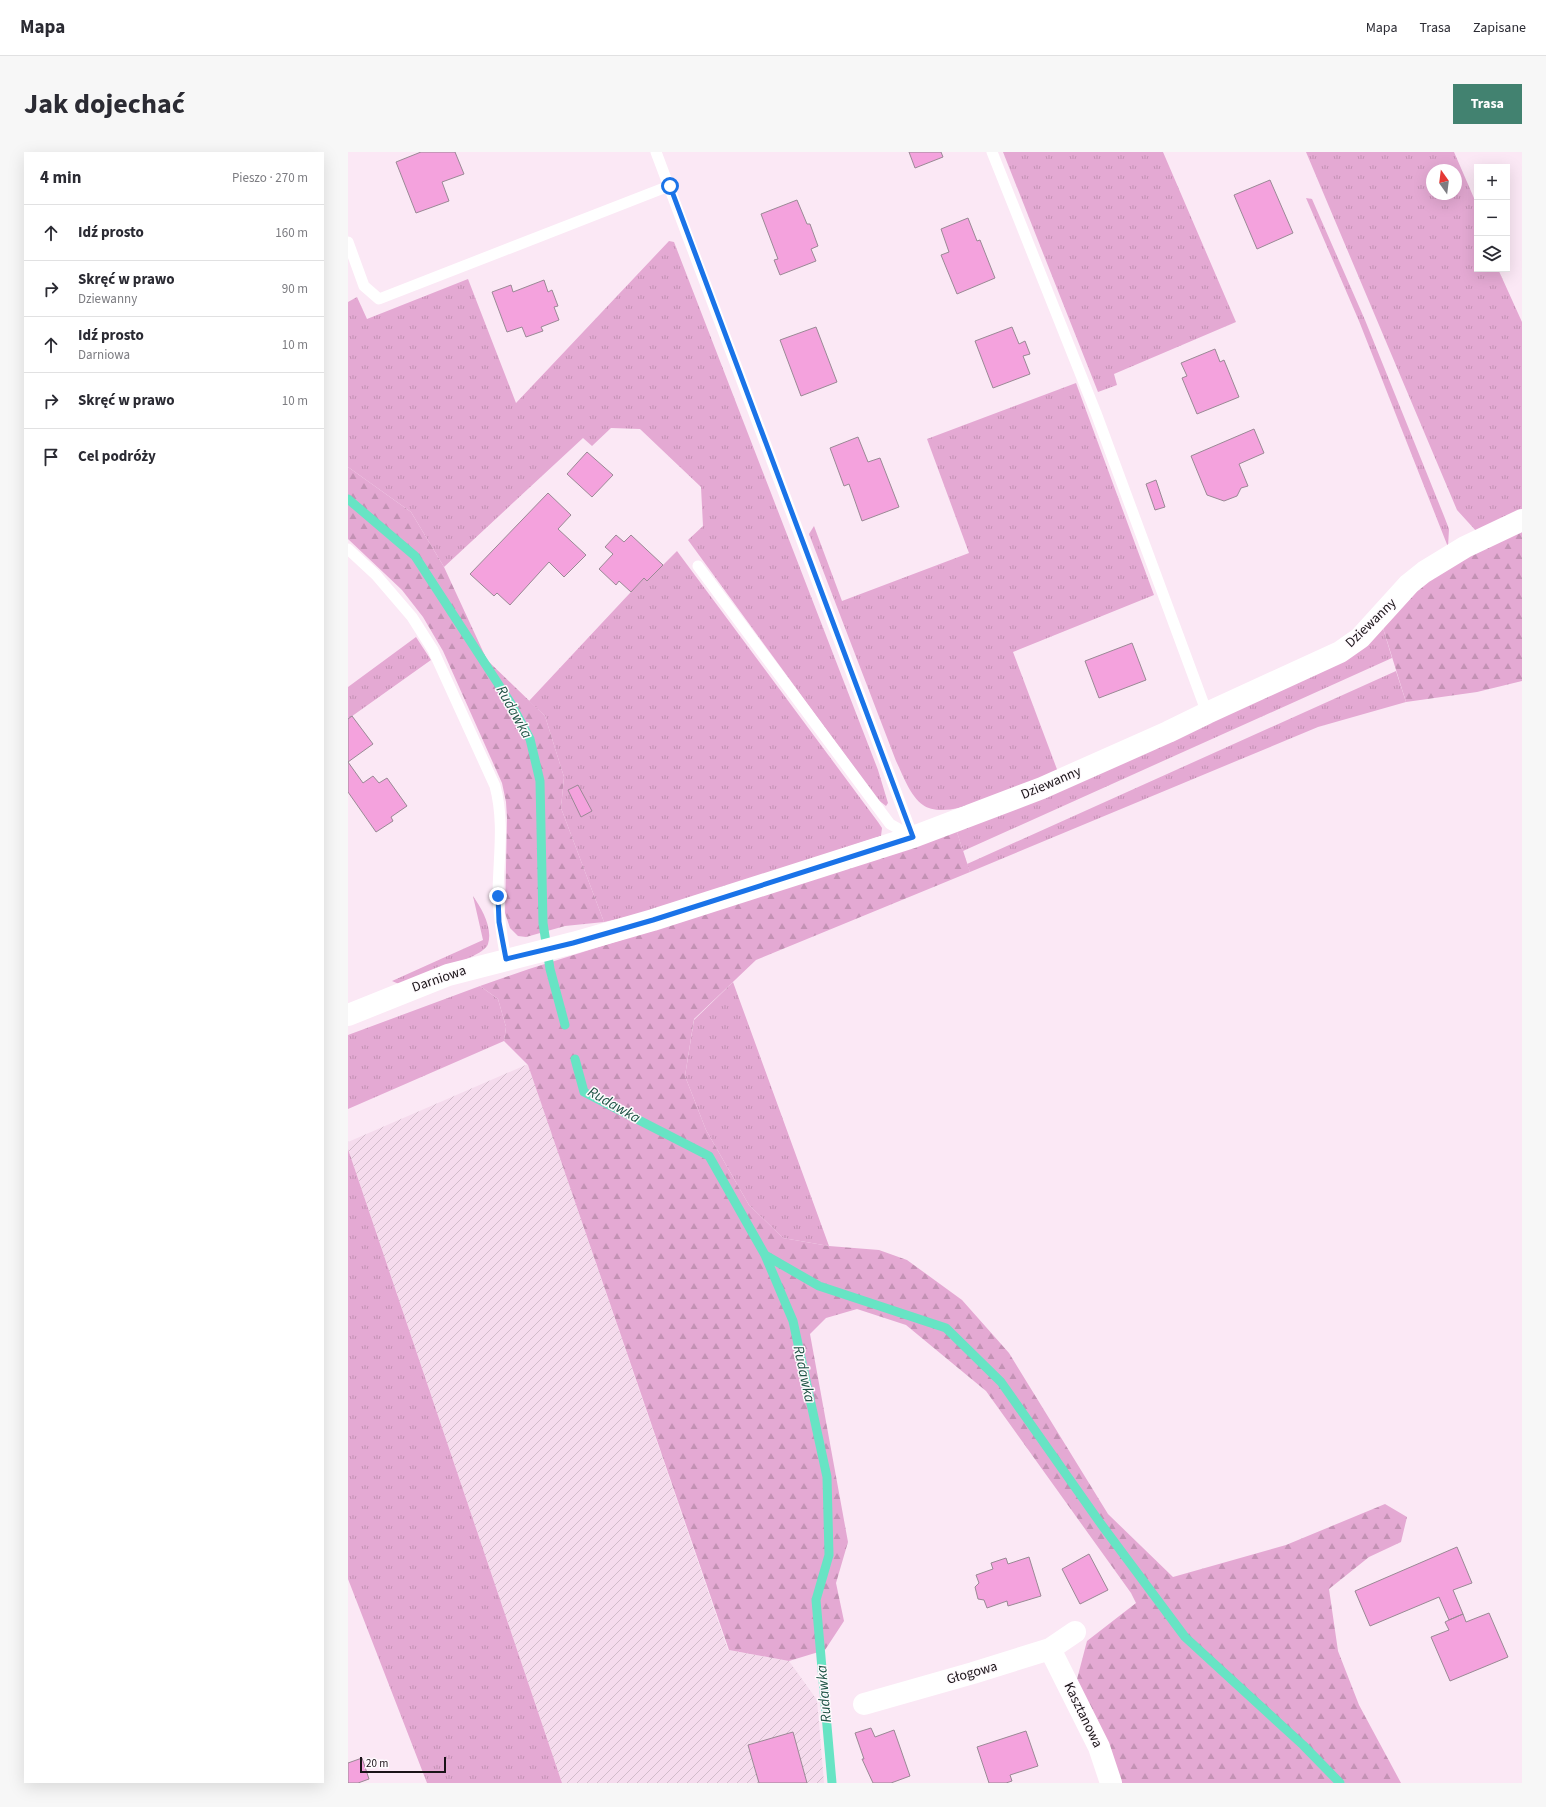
<!DOCTYPE html>
<html lang="pl">
<meta charset="utf-8">
<style>
:root{--surface:#fff;--page:#f7f7f7;--text:#2b2b33;--muted:#7c7c81;--line:#e1e1e2;--accent:#428270}
body{margin:0;font-family:"Source Sans 3",sans-serif;background:var(--page);color:var(--text)}
.controls{position:absolute;right:12px;top:12px;display:grid;overflow:hidden;border-radius:0px;box-shadow:0 4px 16px #0002}
.controls button{width:36px;height:36px;display:grid;place-items:center;padding:0;border:0;border-bottom:1px solid var(--line);background:var(--surface);color:var(--text);font:20px sans-serif}
.compass{position:absolute;left:1078px;top:12px;width:36px;height:36px;border-radius:50%;background:var(--surface);box-shadow:0 4px 16px #0002;rotate:346deg}
.scale{position:absolute;left:12px;bottom:10px;width:86px;box-sizing:border-box;padding-left:4px;border:2px solid #1a1318;border-top:0;font-size:11px;line-height:14px;white-space:nowrap;color:#1a1318;-webkit-text-stroke:3px #fefafd;paint-order:stroke}
.stop{position:absolute;width:12px;height:12px;margin:-9px;border:3px solid #1a73e8;border-radius:50%;background:#fff}
.stop.end{background:#1a73e8;border-color:#fff;box-shadow:0 1px 4px #0008}
.list{margin:0;padding:0;list-style:none}
h2{display:flex;justify-content:space-between;align-items:center;height:52px;margin:0;padding:0 16px;font-size:17px}
h2 small{font-size:13px;font-weight:400;color:var(--muted)}
.list li{display:grid;grid-template-columns:26px 1fr auto;gap:12px;align-items:center;box-sizing:border-box;height:56px;padding:0 16px;border-top:1px solid var(--line)}
.list b{display:block;font-size:15px;white-space:nowrap}
.list p{margin:0;font-size:13px;white-space:nowrap;color:var(--muted)}
.list em{font-size:13px;font-style:normal;color:var(--muted)}
.icon{flex:none;width:22px;height:22px;fill:none;stroke:currentColor;stroke-width:2;stroke-linecap:round;stroke-linejoin:round}
.map{position:relative;flex:none;width:1174px;height:1631px;overflow:hidden;border-radius:0px}
header{display:flex;align-items:center;gap:24px;box-sizing:border-box;height:56px;padding:0 20px;background:var(--surface);border-bottom:1px solid var(--line)}
header strong{font-size:19px}
nav{display:flex;gap:22px;margin-inline-start:auto;font-size:14px}
.intro{display:flex;align-items:center;justify-content:space-between;box-sizing:border-box;height:96px;padding:0 24px}
h1{margin:0;font-size:28px}
.button{padding:10px 18px;border-radius:0px;background:var(--accent);color:#fff;font-size:14px;font-weight:700}
main{display:flex;gap:24px;padding:0 24px}
aside{flex:1;background:var(--surface);border-radius:0px;box-shadow:0 4px 16px #0002}
.map>svg:first-child{display:block}
.industrial{fill:url(#industrial-furrows)}
.grass{fill:url(#grass-tufts);fill-rule:evenodd}
.forest{fill:url(#forest-firs)}
.lines{fill:none;stroke-linecap:round;stroke-linejoin:round}
.stream{stroke:#67e4c4;stroke-width:9}
.building{fill:#f4a2dd;stroke:#9a8995}
.service{stroke:#fff;stroke-width:11}
.minor{stroke:#fff;stroke-width:22}
.route{stroke:#1a73e8;stroke-width:5}
.labels{text-anchor:middle;dominant-baseline:central;stroke-width:3;stroke-linejoin:round;paint-order:stroke}
.street-label{font-size:14px;fill:#1a1318;stroke:#fefafd}
.water-label{font-size:15px;font-style:italic;fill:#1e5345;stroke:#fefafd}
</style>
<header>
<strong>Mapa</strong>
<nav><a>Mapa</a><a>Trasa</a><a>Zapisane</a></nav>
</header>
<div class="intro"><h1>Jak dojechać</h1><a class="button">Trasa</a></div>
<main>
<aside>
<h2>4 min<small>Pieszo · 270 m</small></h2>
<ul class="list">
<li><svg class="icon" aria-label="ahead" viewBox="0 0 24 24"><path d="M12 20V5M6 11l6-6 6 6"/></svg><div><b>Idź prosto</b></div><em>160 m</em></li>
<li><svg class="icon" aria-label="right" viewBox="0 0 24 24"><path d="M7 20v-9h11M14 6l5 5-5 5"/></svg><div><b>Skręć w prawo</b><p>Dziewanny</p></div><em>90 m</em></li>
<li><svg class="icon" aria-label="ahead" viewBox="0 0 24 24"><path d="M12 20V5M6 11l6-6 6 6"/></svg><div><b>Idź prosto</b><p>Darniowa</p></div><em>10 m</em></li>
<li><svg class="icon" aria-label="right" viewBox="0 0 24 24"><path d="M7 20v-9h11M14 6l5 5-5 5"/></svg><div><b>Skręć w prawo</b></div><em>10 m</em></li>
<li><svg class="icon" aria-label="arrive" viewBox="0 0 24 24"><path d="M6 21V4h12l-3 4 3 4H6"/></svg><div><b>Cel podróży</b></div></li>
</ul>
</aside>
<div class="map">
<svg width="1174" height="1631" viewBox="0 0 1174 1631">
<defs>
<pattern id="industrial-furrows" width="10" height="10" patternUnits="userSpaceOnUse"><rect width="10" height="10" fill="#f5dbed"/><path d="M-1 1l2-2M0 10L10 0M9 11l2-2" fill="none" stroke="#d1bbca"/></pattern>
<pattern id="grass-tufts" width="24" height="20" patternUnits="userSpaceOnUse"><rect width="24" height="20" fill="#e4a9d3"/><path d="M3 7l-1-3M5 7V3M7 7l1-3M15 17l-1-3M17 17v-4M19 17l1-3" fill="none" stroke="#c391b4"/></pattern>
<pattern id="forest-firs" width="22" height="20" patternUnits="userSpaceOnUse"><rect width="22" height="20" fill="#e4a9d3"/><path d="M5 1l3.5 6h-7zM16 11l3.5 6h-7z" fill="#c391b4"/></pattern>
</defs>
<rect width="100%" height="100%" fill="#fbe8f5"/>
<!-- industrial -->
<path class="industrial" d="M180,912L380,1498L441,1509L469,1548L476,1631H214L0,997V990Z"/>
<!-- grass -->
<path class="grass" d="M655,0H815L888,170L766,222L769,233L750,240Z
M958,0H1106L1129,53V117H1150L1174,170V358L1129,380L1109,358ZM1084,18H1108V42H1084Z
M958,46L964,47L1017,168L1096,364L1101,377L1100,395L1011,169Z
M321,89L326,90L530,618L540,651L538,654L529,647L340,388L355,374L353,335L292,277L263,276L244,294L235,286L96,415L63,360L0,315V150L9,145L19,167L120,127L168,251Z
M728,231L806,443L665,500L710,620C683,631 600,672 575,653C562,644 555,623 548,609L461,382L466,374L494,449L621,401L579,287Z
M329,399L530,670L534,676L533,684L305,759L256,770L213,656L216,625L197,564L181,549L296,426L299,429Z
M1035,476L1044,506L615,699L608,677Z
M68,485L83,508L0,567V535Z
M1048,519L1058,550L970,575L622,720L619,712Z
M125,744C134,757 145,776 140,792C136,806 66,826 51,832L44,829L135,788Z
M385,830L481,1094L435,1086L401,1053L358,978L337,924L346,868Z
M132,834L150,847L158,875L156,889L0,957V883Z
M0,997L214,1631H79L0,1427Z"/>
<!-- forest -->
<path class="forest" d="M0,315L63,360L96,415L139,508L197,564L216,625L213,656L256,770L217,774L178,785L170,784L162,776L157,761L159,666L158,650L154,631L95,499L75,465L54,438L0,387Z
M1174,379V529L1129,540L1058,550L1035,476L1077,430L1124,402Z
M608,677L622,720L408,808L346,867L337,924L358,978L401,1053L435,1086L481,1094L531,1098L559,1108L614,1148L661,1201L760,1362L825,1425L938,1393L1037,1352L1059,1365L1053,1390L1021,1405L981,1437L990,1499L1011,1553L1053,1631H769L728,1531L739,1489L788,1451L783,1441L638,1239L558,1173L509,1157L478,1166L462,1182L500,1390L488,1431L496,1469L477,1498L441,1509L381,1498L180,913L156,889L158,875L150,847L132,834L181,817L324,772Z"/>
<g class="lines">
<!-- stream -->
<path class="stream" d="M0,347L67,404L162,550L182,587L192,629L195,771L202,817L217,873
M227,907L236,940L361,1004L417,1103L445,1169L479,1325L481,1403L468,1448L484,1631
M417,1103L471,1134L598,1176L653,1230L753,1372L837,1485L955,1593L992,1631"/>
</g>
<!-- building -->
<path class="building" d="M73,0H107L116,22L94,30L101,49L68,61L48,10Z
M561,0H593L595,5L567,16Z
M922,28L945,81L909,97L886,43Z
M449,48L459,72H462L470,94L463,97L468,109L432,123L426,108L430,107L413,62Z
M620,66L629,89L632,88L647,126L609,142L593,103L601,100L593,77Z
M196,128L200,140L204,138L210,154L206,155L211,168L193,175L195,179L178,185L174,175L159,180L144,140L163,133L165,140Z
M468,175L489,230L453,244L432,188Z
M664,175L671,192L677,189L682,202L675,204L682,222L645,236L627,189Z
M867,197L872,210L876,208L891,245L849,262L834,226L839,224L833,211Z
M906,277L916,301L891,312L900,334L893,336L889,344L876,349L859,343L843,304Z
M510,285L520,310L532,306L551,355L514,369L501,332L496,334L482,296Z
M239,300L265,323L244,345L219,322Z
M808,328L817,355L807,358L798,332Z
M200,341L223,363L210,377L238,403L216,425L201,410L162,453L149,441L146,444L122,422Z
M268,383L276,390L283,383L315,413L299,429L296,426L283,440L271,429L268,433L251,417L265,402L257,395Z
M784,491L798,528L751,546L737,509Z
M4,564L25,592L0,610L15,631L25,624L31,631L39,626L59,654L43,665L45,669L28,680L0,640V567Z
M230,633L244,659L233,665L220,638Z
M1109,1395L1124,1431L1105,1438L1115,1462L1101,1468L1091,1445L1022,1474L1007,1439Z
M741,1402L760,1438L732,1452L714,1417Z
M681,1405L693,1444L660,1454L659,1449L639,1456L636,1448L630,1447L627,1435L631,1431L628,1423L645,1417L643,1411L658,1406L660,1412Z
M1141,1461L1160,1505L1102,1529L1083,1485L1101,1478L1097,1470L1101,1468L1115,1462L1118,1470Z
M523,1576L527,1585L546,1578L562,1624L543,1631H525L514,1607H516L507,1581Z
M678,1579L690,1614L662,1623L664,1629L658,1631H641L629,1595Z
M445,1580L459,1631H411L400,1593Z
M14,1606L21,1627L10,1631H0V1611Z"/>
<g class="lines">
<!-- service -->
<path class="service" d="M308,0L565,685L542,672L350,414
M644,0L748,261L859,561
M0,90L16,134L31,147L321,34
M0,397L28,423L64,465L85,498L147,634C157,671 150,708 150,745C151,766 154,786 158,807"/>
<!-- minor -->
<path class="minor" d="M0,863L100,823L225,791L305,768L565,685L694,636L820,580L859,561L992,500L1012,486L1061,432L1076,420L1117,395L1174,368
M702,1497L751,1595L763,1631
M516,1552L625,1521L702,1497L727,1480"/>
</g>
<g class="lines">
<!-- route -->
<path class="route" d="M150,744L151,770L158,807L225,791L305,768L565,685L322,34"/>
</g>
<g class="labels">
<!-- street labels -->
<g class="street-label">
<text transform="translate(1023 471) rotate(-44)">Dziewanny</text>
<text transform="translate(703 631) rotate(-23)">Dziewanny</text>
<text transform="translate(91 827) rotate(-19)">Darniowa</text>
<text transform="translate(624 1521) rotate(-16)">Głogowa</text>
<text transform="translate(735 1563) rotate(64)">Kasztanowa</text>
</g>
<!-- water labels -->
<g class="water-label">
<text transform="translate(166 560) rotate(61)">Rudawka</text>
<text transform="translate(266 953) rotate(30)">Rudawka</text>
<text transform="translate(456 1222) rotate(78)">Rudawka</text>
<text transform="translate(476 1542) rotate(-95)">Rudawka</text>
</g>
</g>
</svg>
<div class="controls">
<button>+</button>
<button>−</button>
<button><svg class="icon" aria-label="layers" viewBox="0 0 24 24"><path d="M12 4l9 5-9 5-9-5zM3 14l9 5 9-5"/></svg></button>
</div>
<svg class="compass" viewBox="-18 -18 36 36"><path d="M0-13l5 13h-10z" fill="#e53935"/><path d="M0 13l5-13h-10z" fill="#7c7c81"/></svg>
<div class="scale">20 m</div>
<div class="stop" style="left:322px;top:34px"></div>
<div class="stop end" style="left:150px;top:744px"></div>
</div>
</main>
